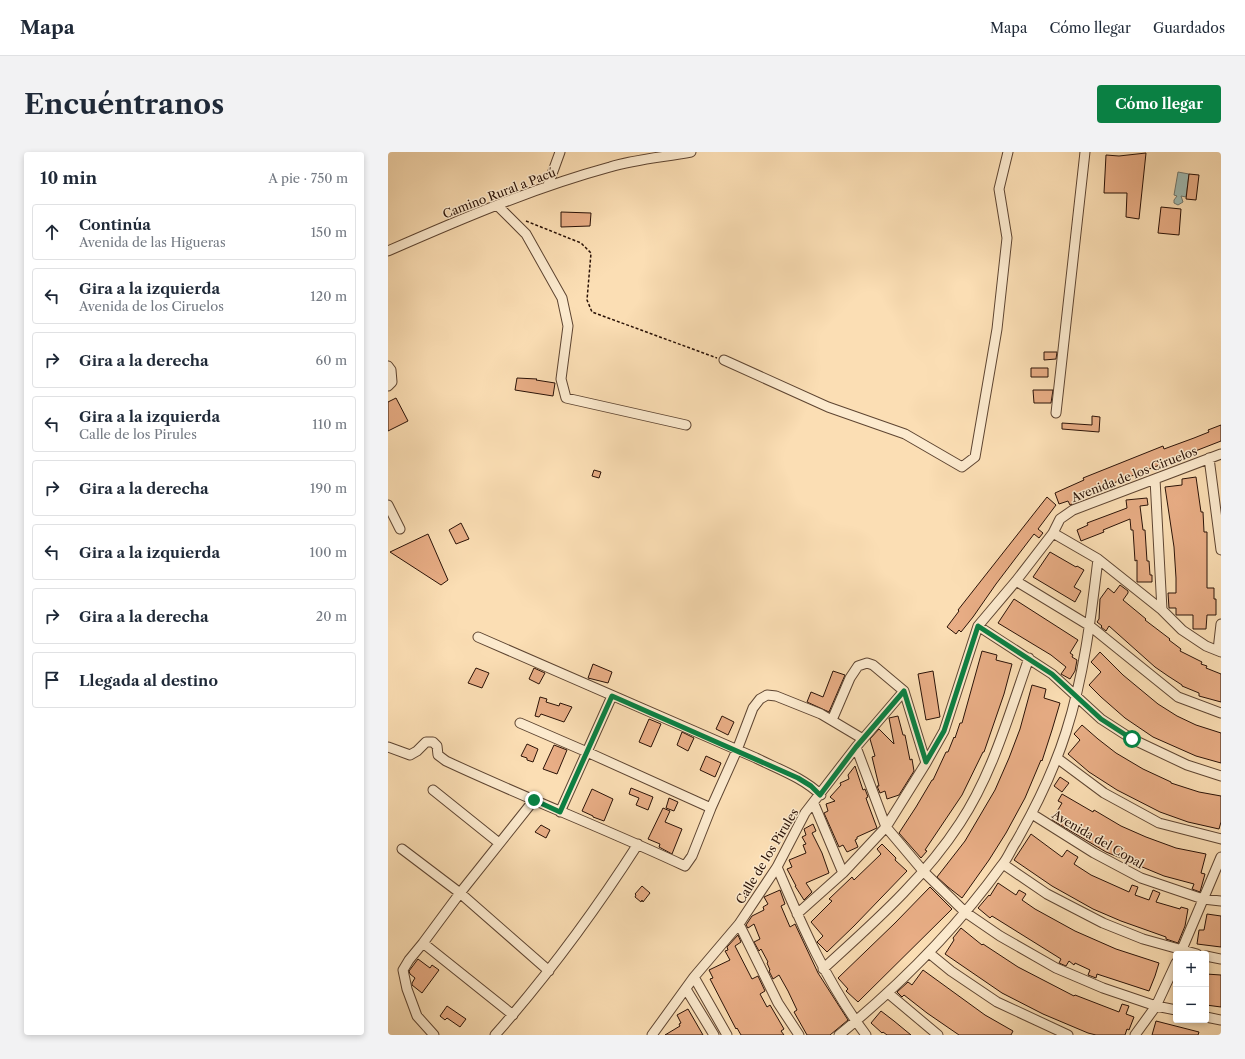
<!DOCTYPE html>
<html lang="es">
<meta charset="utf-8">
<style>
:root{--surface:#fff;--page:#f2f2f3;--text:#1f2937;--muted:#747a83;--line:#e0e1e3;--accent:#0b8043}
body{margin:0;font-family:"Libre Caslon Text",serif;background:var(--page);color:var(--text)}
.controls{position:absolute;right:12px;bottom:12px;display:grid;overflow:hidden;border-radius:4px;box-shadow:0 2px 6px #0003}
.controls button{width:36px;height:36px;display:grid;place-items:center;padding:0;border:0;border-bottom:1px solid var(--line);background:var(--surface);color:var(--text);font:20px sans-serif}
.stop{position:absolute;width:12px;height:12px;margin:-9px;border:3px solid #0b8043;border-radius:50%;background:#fff}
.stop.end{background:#0b8043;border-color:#fff;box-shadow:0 1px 4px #0008}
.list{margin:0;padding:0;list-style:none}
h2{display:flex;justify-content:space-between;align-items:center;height:52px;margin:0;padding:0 16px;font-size:17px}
h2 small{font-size:13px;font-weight:400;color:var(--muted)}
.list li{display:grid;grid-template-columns:26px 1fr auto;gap:12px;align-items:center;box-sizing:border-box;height:56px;margin:0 8px 8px;padding:0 8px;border:1px solid var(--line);border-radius:4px}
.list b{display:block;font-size:15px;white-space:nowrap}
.list p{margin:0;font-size:13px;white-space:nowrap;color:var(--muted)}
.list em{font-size:13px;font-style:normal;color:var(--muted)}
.icon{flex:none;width:22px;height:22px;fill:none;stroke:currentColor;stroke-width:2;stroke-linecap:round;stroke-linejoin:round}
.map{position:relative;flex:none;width:833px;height:883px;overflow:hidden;border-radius:4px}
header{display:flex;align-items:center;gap:24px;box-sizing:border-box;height:56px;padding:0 20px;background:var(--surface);border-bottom:1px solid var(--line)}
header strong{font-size:19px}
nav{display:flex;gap:22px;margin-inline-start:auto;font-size:14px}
.intro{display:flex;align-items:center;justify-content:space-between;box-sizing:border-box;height:96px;padding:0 24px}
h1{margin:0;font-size:28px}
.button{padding:10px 18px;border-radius:4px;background:var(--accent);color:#fff;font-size:14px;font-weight:700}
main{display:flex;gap:24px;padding:0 24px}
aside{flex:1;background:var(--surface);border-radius:4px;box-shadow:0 2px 6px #0003}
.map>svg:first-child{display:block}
.water{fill:#a0bbb3;stroke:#71776e}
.building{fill:#e8ad85;stroke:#2a1207}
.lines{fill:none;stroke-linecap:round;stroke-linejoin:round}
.minor-casing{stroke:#5e4532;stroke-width:11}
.path{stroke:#2a1207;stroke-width:1.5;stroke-dasharray:3 2;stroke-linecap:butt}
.minor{stroke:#fceace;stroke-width:9}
.route{stroke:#0b8043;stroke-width:5}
.labels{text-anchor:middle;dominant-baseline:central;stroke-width:3;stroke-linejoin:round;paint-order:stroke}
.street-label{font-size:12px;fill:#2a1207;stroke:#fceace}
</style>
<header>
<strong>Mapa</strong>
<nav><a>Mapa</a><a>Cómo llegar</a><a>Guardados</a></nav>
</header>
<div class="intro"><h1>Encuéntranos</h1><a class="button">Cómo llegar</a></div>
<main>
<aside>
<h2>10 min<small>A pie · 750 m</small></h2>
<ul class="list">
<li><svg class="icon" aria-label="ahead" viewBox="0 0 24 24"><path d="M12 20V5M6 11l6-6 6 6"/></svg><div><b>Continúa</b><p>Avenida de las Higueras</p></div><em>150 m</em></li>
<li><svg class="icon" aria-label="left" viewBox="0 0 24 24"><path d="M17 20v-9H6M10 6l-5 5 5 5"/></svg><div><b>Gira a la izquierda</b><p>Avenida de los Ciruelos</p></div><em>120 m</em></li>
<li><svg class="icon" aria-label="right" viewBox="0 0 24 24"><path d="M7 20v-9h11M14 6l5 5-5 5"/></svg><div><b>Gira a la derecha</b></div><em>60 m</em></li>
<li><svg class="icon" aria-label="left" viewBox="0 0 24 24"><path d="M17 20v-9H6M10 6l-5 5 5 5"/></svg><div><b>Gira a la izquierda</b><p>Calle de los Pirules</p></div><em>110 m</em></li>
<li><svg class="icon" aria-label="right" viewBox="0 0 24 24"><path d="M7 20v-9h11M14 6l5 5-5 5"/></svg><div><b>Gira a la derecha</b></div><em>190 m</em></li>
<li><svg class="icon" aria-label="left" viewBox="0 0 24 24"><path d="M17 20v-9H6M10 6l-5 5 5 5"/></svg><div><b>Gira a la izquierda</b></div><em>100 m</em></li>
<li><svg class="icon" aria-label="right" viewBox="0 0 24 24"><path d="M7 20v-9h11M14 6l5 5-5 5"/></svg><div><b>Gira a la derecha</b></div><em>20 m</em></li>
<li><svg class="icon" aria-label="arrive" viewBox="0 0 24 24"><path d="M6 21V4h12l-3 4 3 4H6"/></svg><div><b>Llegada al destino</b></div></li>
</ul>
</aside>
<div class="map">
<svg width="833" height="883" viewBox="0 0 833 883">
<rect width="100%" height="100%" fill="#fbdeb4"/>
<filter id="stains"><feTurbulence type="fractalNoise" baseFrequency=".005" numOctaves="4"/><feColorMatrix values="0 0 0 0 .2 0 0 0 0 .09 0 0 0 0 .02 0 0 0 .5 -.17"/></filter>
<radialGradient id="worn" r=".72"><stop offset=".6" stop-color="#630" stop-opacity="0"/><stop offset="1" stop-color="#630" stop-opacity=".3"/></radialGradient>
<!-- water -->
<path class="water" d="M790,20L801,22L798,45L793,44L795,50L790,53L786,51V48L789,44L786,43Z"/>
<!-- building -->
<path class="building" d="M758,1L751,67L738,65L739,41H716L718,3L731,4Z
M801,22L811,23L808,48L798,47Z
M773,55L793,57L791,83L770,81Z
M173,60L203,61L202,74L173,75Z
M656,200H669L668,207L656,208Z
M643,216H660V225H643Z
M129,226L149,227L148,228L167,231L165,244L127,238Z
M645,238H665L663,251H646Z
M8,246L20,269L0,279V250Z
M704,264L712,265L711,280L674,277V271L704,273Z
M833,273V289L687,346L689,350L682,353L680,349L671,352L667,341L696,328L695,326L775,294L776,297L806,286L821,280L820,278Z
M206,318L213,320L211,326L204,324Z
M808,325L813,360H815L816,380H819V436H826V447H828V463H819L818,477H805V463H788V456H781L780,441H788V426L786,395L777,335L794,333V327Z
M659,345L668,353L650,377L655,381L651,386L646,382L608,432L585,465L573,480L571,478L568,482L559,475L571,459L570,458Z
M759,346L760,353L752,354L755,378H757L759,409H761L762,423H764V430H749V408L747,409L745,378H743L742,367L715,378L716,380L693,389L689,378L700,373L699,371L739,356L738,348Z
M73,371L81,387L68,392L61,378Z
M40,382L60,428L53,433L2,400Z
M662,400L688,415L689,414L696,418L686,435L693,439L687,450L645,425Z
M732,433L740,439V441L735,448L758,467L757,468L782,487L781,488L793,497L792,499L814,510L813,512L819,514L818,516L833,522V550L811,544V541L794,534V533L780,524L767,515L721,474L718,479L713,475L714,474L709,470L711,467L712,447L720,436L726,441Z
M626,447L690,488L682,501L685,503L684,505L689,508L687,519L682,527L673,522L678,515L663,503L610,471Z
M594,499L609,503L608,508L624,512L616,542L596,600H595L574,643L537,698L539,699L533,706L511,681L528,655L544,628H545L558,600H560L566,585L567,586L572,571H574Z
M712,500L735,523L770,552L789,564L808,573L833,581V611L808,604L765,585L737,566L713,545L701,533L713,520L703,510Z
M205,512L224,520L220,531L200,526Z
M88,516L101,521L94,536L80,531Z
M146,516L157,521L151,532L141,527Z
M445,519L457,523L441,560L419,550L423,540L435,545Z
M545,519L552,565L538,568L530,522Z
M644,533L658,537L656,546L672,551L664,578L654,609L653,608L637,646L618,681L601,708L574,746L560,735L549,725L577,689L607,638L621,606L632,577Z
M152,545L159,547L158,550L171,554L172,551L184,555L176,570L153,562L151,565L147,564Z
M334,564L346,570L340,583L328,577Z
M510,564L515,583H517L522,608L524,607L526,619L511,643L499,647L497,639L492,641L489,634H491L484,605L487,604L482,587L491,577L506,592L501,566Z
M261,567L273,572L263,595L251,590Z
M694,573L710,587L728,601L755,617L783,630V631L811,640L833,644V670L831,677L800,670L772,660L729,638L701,620L680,602L692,588L686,582Z
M294,580L306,586L300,599L289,593Z
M139,592L150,597L145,610L139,608V606L133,604Z
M166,593L179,598L169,622L155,617Z
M318,604L333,611L327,625L312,618Z
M467,614L475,638L477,637L480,645L478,646L479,649L489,676L469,685V687L467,688L470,695L459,700L455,693L451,695L436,661L440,659L438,652L447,649L442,645L453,633L452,631L461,627L460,623Z
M672,625L681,631L674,640L666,634Z
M243,636L265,645L260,658L248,653L251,646L241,642Z
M204,637L225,647L216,669L205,665V664L194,659Z
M674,642L705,660L706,658L733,674L758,685L788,696L818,702L813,721L817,722L812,740L804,737L806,732L776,724L718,700L664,668L674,651L670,649Z
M281,646L290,650L286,659L278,656Z
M275,656L282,659L277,670L294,677L284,702L271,695L272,692L260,687Z
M425,672L428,679L424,681L434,701L441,721L418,731L424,740L416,748L407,734H408L399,717L404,715L401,708L418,701L415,693L418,692L414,685L418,683L416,677Z
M153,673L162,678L158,686L147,680Z
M643,682L674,705L679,698L685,702L690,705L686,712L703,723L741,740L744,733L750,735L747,743L761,748L765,738L772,741L768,750L792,757L793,755L800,757L797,774L790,791L778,787V785L733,769L705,757L664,734L626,708Z
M494,692L508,706L507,708L519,719L466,774L439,800L429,790L435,784L423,770L444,749L441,747L464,725L466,728L493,702L489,697Z
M610,731L628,743L631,738L638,742L634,748L647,757L687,779L728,797L771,811L767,824L761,839L709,822L708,826L700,823L702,818L687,811L686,813L681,809L678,814L671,811L673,807L604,764L602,766L590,756L601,743L602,744Z
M254,734L262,741L255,750L254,748L253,750L247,745L248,743L247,742Z
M542,735L564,757L470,850L458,839L460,837L450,826L507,771Z
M392,738L397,752L393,754L402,775L407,772L430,821L460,868L442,883H419L406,860L409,858L400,839L391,823L385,827L381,819L382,818L379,811L380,810L373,797L371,799L366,790L372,787L366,772L360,776L358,773L364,764L376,758L375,755L380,752L376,745Z
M819,762L833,764V795L809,792L811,778H816Z
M573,776L594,793L595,792L630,815L686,844L687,843L731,860L734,852L741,854L738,862L746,865L741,878L739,877L737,883H708L700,881L655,862L614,841L557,802L566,788L565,786Z
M350,783L353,790L347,794L364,827L370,824L377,839L372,842L379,855L382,853L396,877L393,879L396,883H353L349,876L348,877L322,827L325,826L321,818L342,808L337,799L340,798L339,795Z
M30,807L42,816L44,813L51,818L34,841L24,833V831L27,826L22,822L21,819Z
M535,818L597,863L625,879L623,883H571L539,861L516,843L514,845L509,840L520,830L524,833Z
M818,822L833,823V855L818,853Z
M59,854L78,867L72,875L59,866L57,868L52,864Z
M300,857L315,883H277L292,874L291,872L293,871L289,863Z
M493,859L506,869L523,883H499L495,880L494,881L483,871Z
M768,869L811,880L810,883H764Z"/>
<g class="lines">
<!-- minor casing -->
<g class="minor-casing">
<path id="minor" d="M160,33L172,0
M109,53L138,82L174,146L180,174L173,227L178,246L298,273
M0,99C73,67 145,36 222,15C248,7 277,5 303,0
M336,208L440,255L517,282L574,315L587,305L609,177L619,86L611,37L620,0
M0,214L3,218L4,230L0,234
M668,261L697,0
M821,306L833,398
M767,327L774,458
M0,353L12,377
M665,381L710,407L774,458L794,478L818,494L833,500
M628,429L702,474L790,545L833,561
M590,474L664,522L713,567L744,587L799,613L833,624
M90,485L368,606C390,617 414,625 433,643
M830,498L833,472
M444,568L462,526L470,514L479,511L485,513L516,539L538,611
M132,571L199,600L323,656
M0,595L22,603L29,599L38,590H45L49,594L50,603L58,609C137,646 218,677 297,714L304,704L323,656L349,598L365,556L372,547L379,543L388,544L433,562L475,587
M468,595L498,675L536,720L577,760L612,784L668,816L715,836L768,854L788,858
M669,606L716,641L771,671L833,687
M45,638L111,691
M426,652L455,721
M172,660L224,544
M644,662L706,701L753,726L815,747L833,749
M14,697L72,741L161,819
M615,712L659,742L715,771L755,787L809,802
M389,715C414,774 439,831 478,883
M409,762L455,721L498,675L538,611L556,579L590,474L628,429L665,381L672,367L685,358L833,302
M351,772L390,851L411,883
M35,791L125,863
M541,801L563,819L609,850L680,883
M792,802L833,705
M818,804L833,807
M435,817C484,772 535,728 572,671C605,621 621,562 641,506
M306,825L339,883
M298,837L326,883
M500,841L550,883
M818,865L833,868
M46,883L29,864L19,837L15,818L21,808L35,791L72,741L146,648
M107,883C160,823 207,759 250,692
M264,883L306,825L351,772L389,715L417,661L468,595L516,539
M451,883C512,833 568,777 614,713C620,706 623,697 628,690C648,655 666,618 678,580C696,524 703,465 710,407
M747,883L768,854L788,811"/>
</g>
<!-- path -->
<path class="path" d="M138,69L193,91L203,101L199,148L204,160L329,206"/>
<!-- minor -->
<use href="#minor" class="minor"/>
</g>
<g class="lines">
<!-- route -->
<path class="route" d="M146,648L172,660L224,544L410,626L423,634L432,643L468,595L516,539L538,610L556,579L590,474L664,522L713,567L744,587"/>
</g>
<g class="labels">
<!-- street labels -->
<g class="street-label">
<text transform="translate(111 41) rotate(-21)">Camino Rural a Pacú</text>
<text transform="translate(746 322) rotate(-21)">Avenida de los Ciruelos</text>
<text transform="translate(710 687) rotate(30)">Avenida del Copal</text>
<text transform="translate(379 704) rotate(-59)">Calle de los Pirules</text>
</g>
</g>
<rect width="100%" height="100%" filter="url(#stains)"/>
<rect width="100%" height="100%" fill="url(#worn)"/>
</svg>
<div class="controls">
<button>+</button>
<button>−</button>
</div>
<div class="stop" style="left:744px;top:587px"></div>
<div class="stop end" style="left:146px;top:648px"></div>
</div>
</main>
